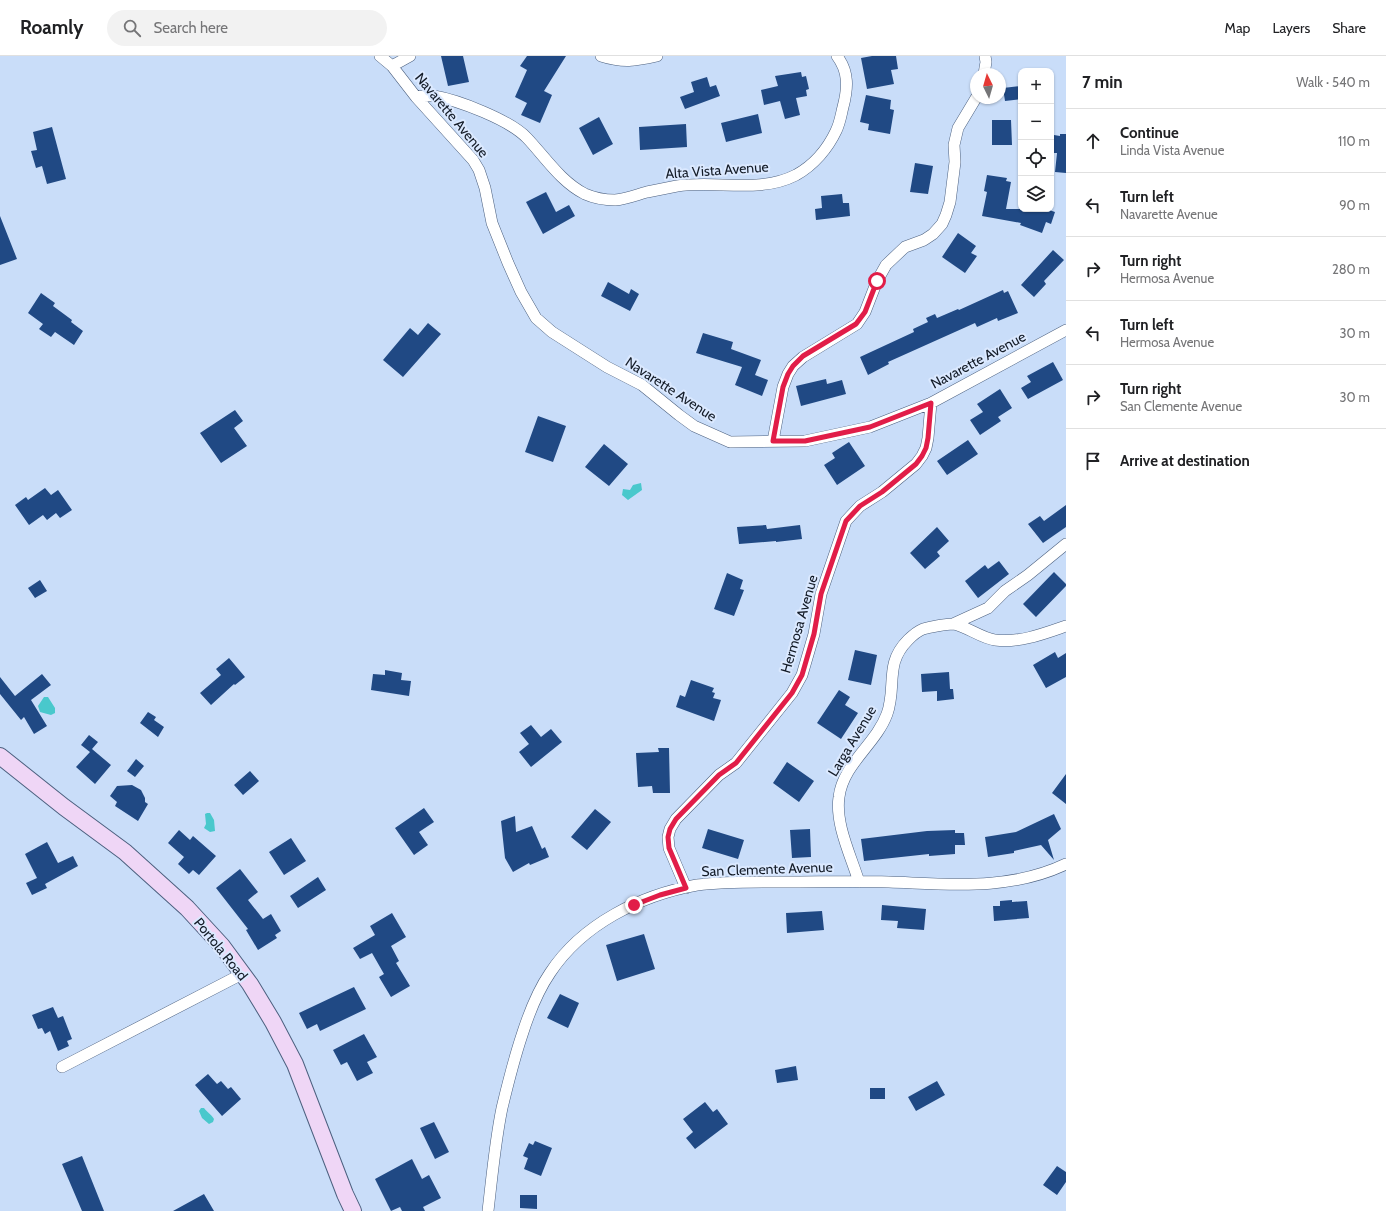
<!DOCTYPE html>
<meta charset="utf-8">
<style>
:root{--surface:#fff;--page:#f2f2f2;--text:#202124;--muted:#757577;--line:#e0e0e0}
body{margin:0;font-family:Cabin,sans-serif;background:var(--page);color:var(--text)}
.controls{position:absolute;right:12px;top:12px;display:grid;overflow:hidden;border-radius:8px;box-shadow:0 1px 3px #0004}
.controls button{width:36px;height:36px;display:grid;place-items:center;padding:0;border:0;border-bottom:1px solid var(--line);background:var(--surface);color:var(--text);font:20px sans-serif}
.compass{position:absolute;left:970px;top:12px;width:36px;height:36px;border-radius:50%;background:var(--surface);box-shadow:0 1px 3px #0004;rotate:355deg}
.stop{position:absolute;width:12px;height:12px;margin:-9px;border:3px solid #e11d48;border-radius:50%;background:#fff}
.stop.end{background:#e11d48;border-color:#fff;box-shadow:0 1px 4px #0008}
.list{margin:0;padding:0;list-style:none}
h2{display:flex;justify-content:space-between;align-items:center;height:52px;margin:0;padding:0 16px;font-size:17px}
h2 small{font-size:13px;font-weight:400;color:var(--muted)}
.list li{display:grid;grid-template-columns:26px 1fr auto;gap:12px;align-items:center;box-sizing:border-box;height:64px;padding:0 16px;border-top:1px solid var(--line)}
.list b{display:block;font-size:15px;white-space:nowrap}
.list p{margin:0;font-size:13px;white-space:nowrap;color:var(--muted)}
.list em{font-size:13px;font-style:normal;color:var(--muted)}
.icon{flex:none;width:22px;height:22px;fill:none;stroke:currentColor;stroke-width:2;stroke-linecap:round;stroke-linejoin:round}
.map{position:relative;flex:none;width:1066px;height:1155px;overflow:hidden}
header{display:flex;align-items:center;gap:24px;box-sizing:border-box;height:56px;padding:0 20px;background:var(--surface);border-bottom:1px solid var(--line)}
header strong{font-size:19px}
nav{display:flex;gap:22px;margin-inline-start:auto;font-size:14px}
.search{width:280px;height:36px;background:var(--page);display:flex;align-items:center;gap:10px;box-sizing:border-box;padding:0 14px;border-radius:22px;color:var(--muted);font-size:15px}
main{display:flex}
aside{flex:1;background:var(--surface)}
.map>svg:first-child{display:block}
.water{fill:#49c8cc}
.building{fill:#204984}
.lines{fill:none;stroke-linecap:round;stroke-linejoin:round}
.street-casing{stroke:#4c607f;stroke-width:12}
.secondary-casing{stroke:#4c607f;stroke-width:18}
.street{stroke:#fff;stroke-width:11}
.secondary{stroke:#efd6f6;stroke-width:16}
.route{stroke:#e11d48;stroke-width:5}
.labels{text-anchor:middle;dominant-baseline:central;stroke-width:4;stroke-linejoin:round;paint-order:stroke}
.street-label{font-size:14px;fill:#131b27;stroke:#dbe9ff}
</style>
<header>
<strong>Roamly</strong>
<div class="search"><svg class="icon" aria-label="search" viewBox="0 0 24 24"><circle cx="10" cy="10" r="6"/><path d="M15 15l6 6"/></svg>Search here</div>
<nav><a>Map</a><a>Layers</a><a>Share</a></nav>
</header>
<main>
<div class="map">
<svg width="1066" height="1155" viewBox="0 0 1066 1155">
<rect width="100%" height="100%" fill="#c9ddf9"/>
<!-- water -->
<path class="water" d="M641,427L642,434L628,444L622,439L623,433L630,434L633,429Z
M44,641H48L55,652V657L51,659L40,656L38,650Z
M207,757H210L214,764L215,775L210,776L204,772L206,768L205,758Z
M201,1052H204C207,1056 211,1058 214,1063L213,1066L209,1068L202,1062L199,1055Z"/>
<!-- building -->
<path class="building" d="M441,0H463L469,26L448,30Z
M527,0H566L544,35L552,39L540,67L521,59L527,47L515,41L527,14L520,10Z
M872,0H896L898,13L891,14L894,28L867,33L861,2Z
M801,16L802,21L806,20L809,33L806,34L807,40L796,42L800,59L785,63L780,45L764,49L761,34L778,30L775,20Z
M707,21L710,31L716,29L720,40L685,53L680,41L694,36L691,26Z
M1021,30V43L1005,45L1003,32Z
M866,39L891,44L890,53L894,54L890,78L868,74L869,68L860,66Z
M758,58L762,77L726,86L721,67Z
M599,61L613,88L593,99L579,72Z
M992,64H1011L1012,89H992Z
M686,68L687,91L640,94L639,71Z
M52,71L66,123L47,128L42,110L36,112L31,95L37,94L33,76Z
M1060,78H1066V117L1055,116L1057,97H1052L1054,79L1060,80Z
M915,107L933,110L928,138L910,136Z
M987,119L1007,122L1006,125L1011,126L1006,153H1046L1055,156L1051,168L1046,166L1042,177L1020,169L1021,167L982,160L987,136L984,135Z
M546,136L556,156L569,149L575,160L543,178L526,146Z
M842,138L843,147H849L850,160L816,164L815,153L822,152L821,140Z
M0,160L17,203L0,209Z
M958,177L976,190L971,197L977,200L965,217L942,201Z
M1053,194L1064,204L1044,225L1046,228L1034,241L1021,229Z
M608,226L629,238L631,233L639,238L630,255L601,240Z
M1003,234L1004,237L1008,235L1018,257L998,265L997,262L977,271L975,267L888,306L889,308L868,319L860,301L914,276L913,273L928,266L926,262L935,258L937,262L958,253L959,254Z
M41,237L55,247L53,250L72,264L71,266L83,275L74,289L55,276L51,281L39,273L43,268L28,257Z
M428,267L441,278L403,321L383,304L410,272L418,279Z
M703,277L733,286L731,293L761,304L755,319L768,324L762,340L735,329L742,311L696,297Z
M1053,306L1063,324L1028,343L1021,332L1031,326L1027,320Z
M826,323L827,328L842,324L846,338L801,350L796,330Z
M1000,333L1012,352L998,361L1001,365L980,379L970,364L983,356L977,348Z
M235,354L243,365L234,372L247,390L221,407L200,377Z
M538,360L566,370L553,406L525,396Z
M968,384L978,398L947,419L937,405Z
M849,386L865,410L837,429L824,409L835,402L832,397Z
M604,388L628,408L609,430L585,411Z
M45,432L51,439L58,434L72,454L60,462L56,457L47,464L43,459L29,469L15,449L26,441L28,444Z
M1066,449V471L1043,487L1028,468L1040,460L1044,465Z
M766,469L767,473L800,469L802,483L776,486V485L739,488L737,471Z
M937,471L949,485L937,496L940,500L925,513L910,497Z
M999,505L1009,518L978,542L965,525L985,509L988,513Z
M1054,516L1066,528V530L1036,561L1023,548Z
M727,517L743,524L740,533L744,534L734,560L714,553Z
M40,524L47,535L35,542L28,532Z
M855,594L877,599L871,629L848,624Z
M1055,596L1058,602L1066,597V621L1046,632L1033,609Z
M229,602L245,621L235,629L234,628L211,649L200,637L221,619L216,613Z
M385,614L402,617L401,624L411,625L409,640L371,634L373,618L385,619Z
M949,616L950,633H953L954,643L937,645V635L922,636L921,618Z
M42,618L51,629L31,644L47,670L34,678L24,661L21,664L0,638V621L15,640Z
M691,624L714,632L712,636L715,637L713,642L721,644L714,665L676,651L680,639L685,641Z
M839,634L850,641L845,649L858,657L841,683L817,667Z
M148,656L156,661L154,664L164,671L158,681L140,667Z
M531,669L541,681L551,673L562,686L531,711L519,696L529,688L520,677Z
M89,679L98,686L92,693L111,709L95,728L76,711L90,696L81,689Z
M658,692H669L670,737H653L652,730L638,731L636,697L659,696Z
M136,703L144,710L135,721L127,715Z
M787,706L814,725L799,746L773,727Z
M250,715L259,725L243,739L234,729Z
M1066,718V748L1052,737Z
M132,729L141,734L145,742V746L148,748L138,765L115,750L117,746L110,740L117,730Z
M424,752L434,766L419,776L428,789L414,799L395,772Z
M595,753L611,766L587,794L571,781Z
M1054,758L1061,773L1048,784L1054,804L1041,789L1014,795V797L988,801L985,781L1016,776Z
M515,760L516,776L532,770L542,793L545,791L549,801L530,809L529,807L513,816L505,802L501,765Z
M708,773L744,784L738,803L702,792Z
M810,773L811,801L792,802L790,774Z
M179,774L190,784L193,780L216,800L199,819L193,814L189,818L178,808L184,801L168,787Z
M955,774V777H964L965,789H955V798L929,800V798L864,805L861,783L927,775Z
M291,782L306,805L284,819L269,796Z
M47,786L58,807L73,800L78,810L45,828L47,832L32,839L26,827L37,822L25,798Z
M240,813L258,836L248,844L263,863L271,858L281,875L275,879L277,882L258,894L246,874L248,873L216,832Z
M318,821L326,834L298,852L290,840Z
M1012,844V846L1027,845L1029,862L994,865L993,850H1000V845Z
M882,849L926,853L924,874L897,872L898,865L881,864Z
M822,855L824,874L787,877L786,857Z
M392,857L406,881L391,890L399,905L396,907L410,930L391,941L379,921L384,918L372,897L360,903L353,892L375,879L370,870Z
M644,878L655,913L617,925L606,889Z
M354,931L366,953L320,975L317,968L307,973L299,957Z
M560,938L579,947L568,972L547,962Z
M53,951L58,962L63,960L72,983L67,985L69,990L58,995L50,975L45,978L42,972L38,973L32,959Z
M364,978L377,1001L367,1006L373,1017L357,1025L347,1006L341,1009L333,994Z
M796,1010L798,1024L777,1027L775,1014Z
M208,1018L217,1028L221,1025L228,1033L231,1031L241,1043L222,1060L195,1029Z
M937,1025L945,1039L916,1055L908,1041Z
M870,1032H885V1043H870Z
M705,1046L713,1056L717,1053L728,1068L695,1093L686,1082L693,1076L683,1063Z
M434,1066L449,1096L435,1103L420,1072Z
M535,1085L552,1092L541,1120L524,1113L528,1102L523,1100L529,1087L533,1089Z
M82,1100L104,1155H82L62,1108Z
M412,1103L422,1123L429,1119L441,1142L423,1151L425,1155H402L400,1151L391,1155L375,1123Z
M1057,1110L1066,1116V1126L1057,1139L1043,1129Z
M204,1138L214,1155H173Z
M520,1139H537V1153L520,1152Z"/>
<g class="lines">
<!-- street casing -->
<g class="street-casing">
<path id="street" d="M380,0L392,10L416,41L473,104L479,114L485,132L492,167L508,207L521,236L536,262L552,276L607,311L642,329L679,359L694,370L730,386L805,385L870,371L931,347L1066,274
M601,0C623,7 635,5 657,0
M392,10L410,0
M984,18L986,6L985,0
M416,41C422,40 428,39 434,40C458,44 510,64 527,82C545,101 561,126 585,138C594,142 605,144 615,144C626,143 636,139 647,136C657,134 667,132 677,130C717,124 759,138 796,119C814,109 828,92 836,75C840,67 841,59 843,51C848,32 849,16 837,0
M773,385L783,331L788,318L793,310L803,301L857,268L865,256L877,225L886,209L905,191L924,184L933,178L942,168L946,159L950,146L955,106L954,89L958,72L976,42
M953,568L988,552L1005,535L1028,519L1066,488
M859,826C851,800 835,768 839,741C843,708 876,688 887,658C897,630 884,608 908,584C912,580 918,575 923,573C930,571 946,568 953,568C964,569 983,583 995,584C1020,587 1043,578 1066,570
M686,832L669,792L668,781L670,773L676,763L719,719L736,707L792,637L802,619L814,578L821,538L846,465L860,450L882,436L916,408L922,400L926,392L928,382L931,347
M62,1011L242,918
M488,1155C492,1121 495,1086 502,1052C508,1027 514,1003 522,979C529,957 537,936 550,917C582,868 641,839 697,829C726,825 756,826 785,826C820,826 854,825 889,826C949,828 1010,835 1066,808"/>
</g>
<!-- secondary casing -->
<g class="secondary-casing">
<path id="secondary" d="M0,700L64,751L125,796L187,852L222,890L250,928L273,966L295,1008L345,1138L353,1155"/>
</g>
<!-- street -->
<use href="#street" class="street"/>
<!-- secondary -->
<use href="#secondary" class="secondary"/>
</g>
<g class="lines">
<!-- route -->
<path class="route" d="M634,849L660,839L686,832L669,792L668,781L670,773L676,763L719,719L736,707L792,637L802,619L814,578L821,538L846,465L860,450L882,436L916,408L922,400L926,392L928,382L931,347L870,371L805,385H773L783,331L788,318L793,310L803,300L856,268L865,256L877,225"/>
</g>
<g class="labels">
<!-- street labels -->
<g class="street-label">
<text transform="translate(452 59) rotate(50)">Navarette Avenue</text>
<text transform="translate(717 114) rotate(-4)">Alta Vista Avenue</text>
<text transform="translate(978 304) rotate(-28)">Navarette Avenue</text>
<text transform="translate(671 333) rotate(33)">Navarette Avenue</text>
<text transform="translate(799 568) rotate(-74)">Hermosa Avenue</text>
<text transform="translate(852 685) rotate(-59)">Larga Avenue</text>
<text transform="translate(767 813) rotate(-2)">San Clemente Avenue</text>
<text transform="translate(221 893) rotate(51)">Portola Road</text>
</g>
</g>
</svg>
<div class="controls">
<button>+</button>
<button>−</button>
<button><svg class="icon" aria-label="locate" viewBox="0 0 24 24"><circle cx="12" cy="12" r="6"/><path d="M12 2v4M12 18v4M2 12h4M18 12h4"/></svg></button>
<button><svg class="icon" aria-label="layers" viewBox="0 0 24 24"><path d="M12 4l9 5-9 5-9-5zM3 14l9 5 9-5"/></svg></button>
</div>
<svg class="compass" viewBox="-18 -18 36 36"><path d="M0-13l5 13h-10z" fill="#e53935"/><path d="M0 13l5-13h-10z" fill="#757577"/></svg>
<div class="stop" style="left:877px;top:225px"></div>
<div class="stop end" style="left:634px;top:849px"></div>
</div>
<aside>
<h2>7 min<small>Walk · 540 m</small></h2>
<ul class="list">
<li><svg class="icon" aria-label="ahead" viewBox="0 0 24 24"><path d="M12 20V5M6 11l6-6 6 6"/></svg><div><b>Continue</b><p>Linda Vista Avenue</p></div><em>110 m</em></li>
<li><svg class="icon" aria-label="left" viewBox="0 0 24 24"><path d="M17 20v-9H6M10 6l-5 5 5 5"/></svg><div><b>Turn left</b><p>Navarette Avenue</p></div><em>90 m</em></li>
<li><svg class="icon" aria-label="right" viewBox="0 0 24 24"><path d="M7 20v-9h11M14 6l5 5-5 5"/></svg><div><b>Turn right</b><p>Hermosa Avenue</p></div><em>280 m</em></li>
<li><svg class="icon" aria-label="left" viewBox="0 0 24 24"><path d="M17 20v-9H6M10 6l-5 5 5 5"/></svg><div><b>Turn left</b><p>Hermosa Avenue</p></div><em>30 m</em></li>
<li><svg class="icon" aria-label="right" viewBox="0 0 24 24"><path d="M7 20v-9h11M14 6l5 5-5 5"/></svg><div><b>Turn right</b><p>San Clemente Avenue</p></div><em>30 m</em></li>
<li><svg class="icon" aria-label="arrive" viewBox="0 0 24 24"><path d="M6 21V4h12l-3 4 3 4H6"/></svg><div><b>Arrive at destination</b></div></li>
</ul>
</aside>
</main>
